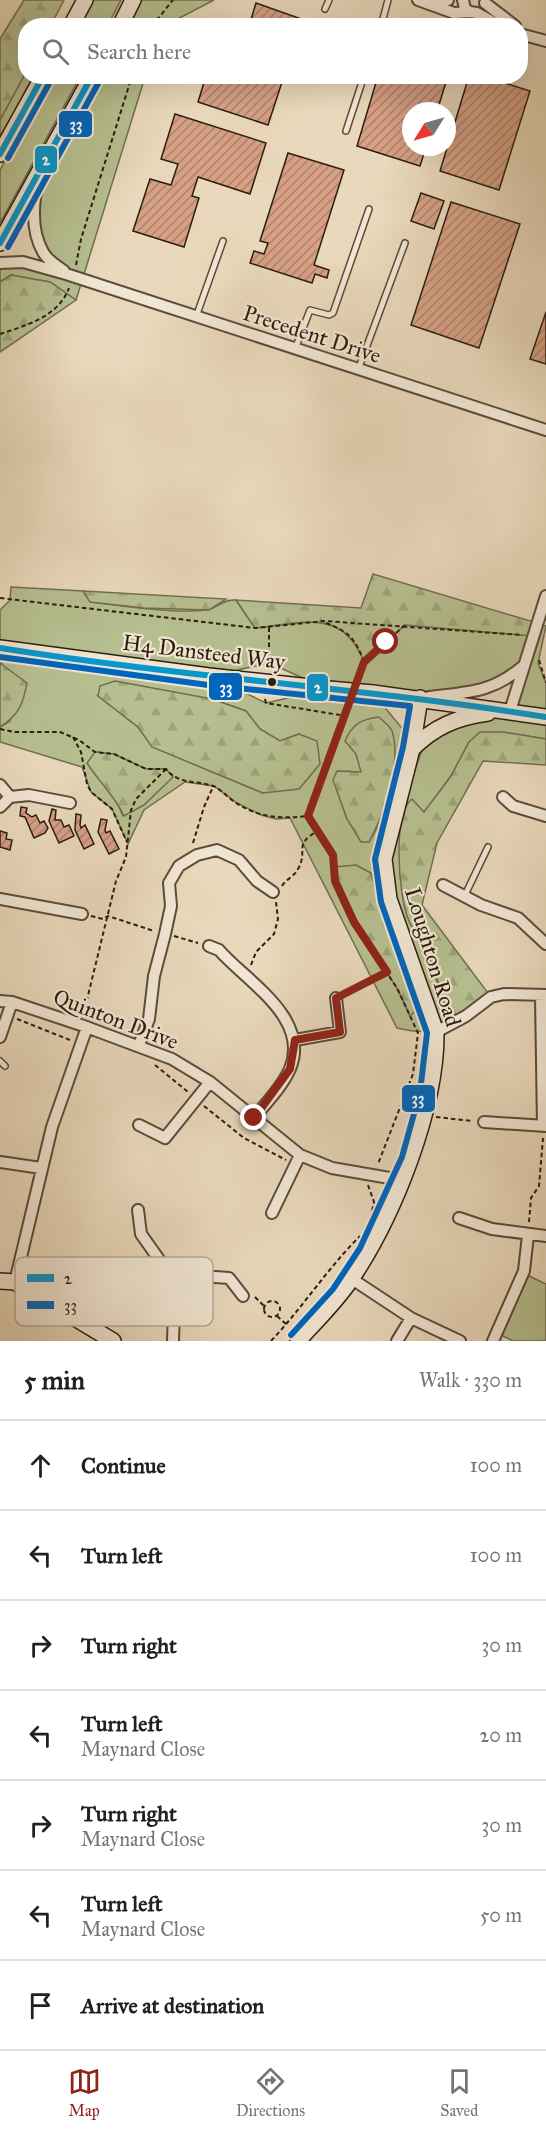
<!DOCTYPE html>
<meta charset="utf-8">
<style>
:root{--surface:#fff;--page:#f2f2f2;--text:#202124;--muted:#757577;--line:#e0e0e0;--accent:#8f2418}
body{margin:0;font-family:"IM FELL Great Primer",serif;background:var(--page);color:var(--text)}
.compass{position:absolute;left:402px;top:102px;width:54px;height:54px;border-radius:50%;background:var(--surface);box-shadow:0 6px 24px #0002;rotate:233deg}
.stop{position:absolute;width:18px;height:18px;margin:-14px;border:4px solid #8f2418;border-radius:50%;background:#fff}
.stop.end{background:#8f2418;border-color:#fff;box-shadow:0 2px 6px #0008}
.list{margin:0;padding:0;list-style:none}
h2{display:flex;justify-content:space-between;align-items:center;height:78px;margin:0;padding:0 24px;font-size:26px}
h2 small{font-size:20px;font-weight:400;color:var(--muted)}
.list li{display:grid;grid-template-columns:39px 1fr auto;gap:18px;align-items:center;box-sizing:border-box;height:90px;padding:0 24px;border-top:2px solid var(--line)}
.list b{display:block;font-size:22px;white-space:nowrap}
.list p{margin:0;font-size:20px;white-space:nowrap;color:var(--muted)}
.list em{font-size:20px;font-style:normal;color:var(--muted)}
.icon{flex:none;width:33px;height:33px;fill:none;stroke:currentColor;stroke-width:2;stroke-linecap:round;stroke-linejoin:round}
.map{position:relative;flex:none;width:546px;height:1341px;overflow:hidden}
.search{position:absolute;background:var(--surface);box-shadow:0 6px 24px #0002;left:18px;right:18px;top:18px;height:66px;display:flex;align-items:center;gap:15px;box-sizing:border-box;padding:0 21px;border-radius:24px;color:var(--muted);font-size:22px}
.sheet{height:708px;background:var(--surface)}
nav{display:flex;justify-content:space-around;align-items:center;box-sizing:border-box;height:84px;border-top:2px solid var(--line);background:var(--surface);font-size:16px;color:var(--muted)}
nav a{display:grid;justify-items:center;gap:3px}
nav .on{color:var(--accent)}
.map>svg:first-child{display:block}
.green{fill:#b6bf90;stroke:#716e50;stroke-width:1.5;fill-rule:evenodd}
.forest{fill:url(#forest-firs);stroke:#716e50;stroke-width:1.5}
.building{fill:url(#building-hatch);stroke:#2c1d0f;stroke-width:1.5}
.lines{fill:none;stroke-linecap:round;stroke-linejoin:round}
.lane-casing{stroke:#5b4c3a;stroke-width:8}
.street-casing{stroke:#5b4c3a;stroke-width:14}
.secondary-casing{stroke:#2c1d0f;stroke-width:18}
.path{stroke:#2c1d0f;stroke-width:2;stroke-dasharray:4.5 3;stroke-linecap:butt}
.lane{stroke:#f1e6d3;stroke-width:5}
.street{stroke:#f1e6d3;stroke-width:10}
.secondary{stroke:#f1e6d3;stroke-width:15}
.secondary-bridge-casing{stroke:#2c1d0f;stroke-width:18;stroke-linecap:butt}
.secondary-bridge{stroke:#f1e6d3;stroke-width:15}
.bus-1-casing{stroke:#f1e6d3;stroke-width:10}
.bus-2-casing{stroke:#f1e6d3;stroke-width:10}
.bus-1{stroke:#0797cd;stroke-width:6}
.bus-2{stroke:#0065bd;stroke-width:6}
.route{stroke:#8f2418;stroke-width:8}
.bus-dot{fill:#2c1d0f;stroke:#f1e6d3;stroke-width:2}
.labels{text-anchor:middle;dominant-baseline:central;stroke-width:4.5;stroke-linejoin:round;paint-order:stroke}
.street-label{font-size:22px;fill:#2c1d0f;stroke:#f1e6d3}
.key{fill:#f1e6d3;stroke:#b6aa98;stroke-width:1.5}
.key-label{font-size:16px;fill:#2c1d0f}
.line-badge{stroke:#f1e6d3;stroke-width:2}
.badge-label{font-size:16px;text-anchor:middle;font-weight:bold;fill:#fff}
</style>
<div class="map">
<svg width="546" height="1341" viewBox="0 0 546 1341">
<defs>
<pattern id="forest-firs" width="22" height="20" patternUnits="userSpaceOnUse" patternTransform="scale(1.5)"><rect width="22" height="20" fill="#b6bf90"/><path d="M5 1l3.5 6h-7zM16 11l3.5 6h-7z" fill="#9da47b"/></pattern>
<pattern id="building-hatch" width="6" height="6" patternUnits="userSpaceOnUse" patternTransform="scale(1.5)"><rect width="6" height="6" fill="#d6a085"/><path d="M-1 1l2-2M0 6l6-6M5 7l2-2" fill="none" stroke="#ae826b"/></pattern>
</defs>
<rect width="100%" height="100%" fill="#e9d8bb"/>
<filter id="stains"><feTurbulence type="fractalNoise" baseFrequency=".00333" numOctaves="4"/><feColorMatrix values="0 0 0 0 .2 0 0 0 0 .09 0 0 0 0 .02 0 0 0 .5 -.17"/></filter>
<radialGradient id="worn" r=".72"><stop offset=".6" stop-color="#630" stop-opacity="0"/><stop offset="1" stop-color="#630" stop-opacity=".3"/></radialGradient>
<!-- green -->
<path class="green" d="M93,0H121L108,25L79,26Z
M133,0H214L166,25L120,26Z
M25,74L26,76L43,77L0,154V120Z
M51,77H80L0,223V170Z
M92,77H145L76,300L50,282L11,275L0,282V263L64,273L43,252L34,198Z
M11,587L83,591L91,602C123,606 175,614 207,610C218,608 223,599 236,600L255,628C302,624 343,607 364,661L405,625L533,636L537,623L546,626L538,663L546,683V717L510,711L522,668L504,682L420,698L373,693L405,732L403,755L386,812L384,856L422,750C429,739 437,736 448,730C481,712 510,718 546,725V739L503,732L469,742L451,776L424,813L402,816L400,876L407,916L429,957L451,1023C431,1034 418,1033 397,1028L290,818L276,819L261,815L237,803L214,786L185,782L144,810L128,844L112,809L91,792L82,767L0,742V727L10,721L2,664L0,663V610L10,600ZM269,663L328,689L266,703L210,676ZM170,693L212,699L246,711L260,729L280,741L299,734L263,793L153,747L138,727L98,696ZM95,752L114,754L146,769H166L172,777L144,805L123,816ZM356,754L396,761L377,828L369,842L347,819L334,780L348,771L362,773ZM371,873L410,1016L397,988Z
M527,1275L546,1284V1341H513L497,1333Z"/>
<!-- forest -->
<path class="forest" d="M24,0H64L51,25L26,26L25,74L0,120V39Z
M11,275L50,282L76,300L0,352V282Z
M373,574L537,623L533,636L405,625L364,662C343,607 302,623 255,628L236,600L361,608Z
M83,591L226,599L209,610L144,608L90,602Z
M0,663L27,683C23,704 19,715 0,727Z
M115,681L212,699L246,711L260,729L280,741L299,734L317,741L320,764L299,789L263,793L152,747L138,727L98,696L100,686Z
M379,717C383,721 390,726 392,731C402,762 384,814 369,842H361L347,819L333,780L337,771L361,772L356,754L345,741C352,724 362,719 379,717Z
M480,732H503L546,739V765L483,761L437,843L422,905L491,997L451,1023C444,1001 438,978 429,957C423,943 412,930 407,916C399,893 392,814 412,799L424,812L451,776L469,742Z
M95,752L114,754L146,769H166L173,777L144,805L124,816C115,796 99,782 87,763Z
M356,865L371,873L387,928L418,1008L410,1016C406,1007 402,996 396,987C374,949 338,913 334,867Z"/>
<!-- building -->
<path class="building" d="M256,3L321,26H249Z
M206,76H284L268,125L198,102Z
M378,76H448L437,111H411V147H426L420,166L357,146Z
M469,76H483L530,91L499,190L440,171Z
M175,114L266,143L250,194L198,177L192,196L199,198L184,247L133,231L150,179L171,185L178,164L161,159Z
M288,153L344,170L314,265L329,270L327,278L315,274L312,283L250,263L254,251L264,254L268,243L260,241Z
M421,193L444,201L434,229L411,221Z
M451,202L520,224L479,348L411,325Z
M546,312V364L530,359Z
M21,807L27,808L26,813L32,817L36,815L40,823L44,821L48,828L45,833L34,838L25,817L20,816Z
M52,809L56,810L55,820H61L64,827L69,825L74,836L59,843L49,821Z
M76,814L81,815L80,825L81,828L85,825L94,844L84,849L75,830Z
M101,819L107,820L105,830L106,833L110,831L119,849L109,854L98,832Z
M0,831L7,833L6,839L12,840L10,850L0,847Z"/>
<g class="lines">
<!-- lane casing -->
<g class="lane-casing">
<path id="lane" d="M325,9L329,0
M381,26L388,0
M346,131L364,76
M196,317L223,241
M295,349L310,310L329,315L333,313L369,209
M358,370L405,243
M465,895L488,847
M0,1061L5,1066"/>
</g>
<!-- street casing -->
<g class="street-casing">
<path id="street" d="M418,0L454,13L470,12
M463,0L465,9L470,12L477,13L500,26
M429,2L448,0
M485,3L515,26
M520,34L546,41
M38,181C33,203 31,231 43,252C47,260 57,266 64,271
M0,263L23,262L66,274L546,430
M429,697C468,692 491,693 522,667
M510,711L546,596
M0,785L10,797L29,795L70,803
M503,797L513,806L546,816
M0,807L10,797
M443,885L481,905L518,918L546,944
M0,899L82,914
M209,946L219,950C247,982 311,1018 290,1069C282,1087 266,1103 254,1118
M541,996L543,1126
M0,1001L12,1002L81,1025L172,1059L210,1082L300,1155L332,1168L401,1180
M436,1032L466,1016L491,997L504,994L546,995
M0,1037L12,1002
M295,1040L340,1032L336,998
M139,1045L149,1019L154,976L165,934L171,906L169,883L179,866L197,855L217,850L239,860L257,881L273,892
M484,1122L546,1126
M139,1125L165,1138L210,1082
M0,1162L41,1168
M138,1210L141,1234L175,1282L173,1341
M272,1213L300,1155
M459,1218L492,1229L546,1236
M352,1279L411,1318L460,1341
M15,1282L52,1127L87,1027
M175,1282L201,1276L229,1278L243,1296
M397,1341L411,1318
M493,1341L524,1271L528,1235"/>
</g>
<!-- secondary casing -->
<g class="secondary-casing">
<path id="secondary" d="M71,26L85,0
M120,26L133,0
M0,154L43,76
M0,243L92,76
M0,648L209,676L329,689
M373,693L546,717
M412,749C434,727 457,717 488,713
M0,1281L15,1282L113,1341
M298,1341C316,1321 337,1301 352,1278C394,1215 437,1108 436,1032L389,899L384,859L412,749L420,698"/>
</g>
<!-- path -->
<path class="path" d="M152,26L173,0
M76,265L81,239L132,76
M0,334C27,325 58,317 69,288
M0,598L255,628L324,621L522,635
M326,623C349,632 355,638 364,662
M539,660L546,683
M269,662V627
M359,678L364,662L405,625
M265,699L266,703L346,716
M349,706L308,816L333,855L335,881L353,922L397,988L418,1033L413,1074L378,1164
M0,729L14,732H60L79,740L95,752L114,754L146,769H166C179,785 195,780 213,786C221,789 228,798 236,803C260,818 281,819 308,816
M73,737L81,752L87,784L91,792L112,809L127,842
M193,843L204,807L213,787
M282,886C286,879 295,876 298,869C309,850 292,845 318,831
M91,916L103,919L108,916L154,931
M174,936L198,943
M251,965L256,952L274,934L278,919L276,902
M346,993L386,972
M83,1016L116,881L126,857L131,810L136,799L166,769
M17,1019L70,1040
M155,1065L188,1092
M204,1106L244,1138L286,1160
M436,1117L472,1121
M368,1185L374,1202L371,1216
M529,1222L531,1198L539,1186L543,1138
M255,1297L264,1306
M264 1309a8 8 0 1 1 16 0a8 8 0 1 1-16 0Z
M277,1316L286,1324
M271,1341C303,1307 327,1269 360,1236"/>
<!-- lane -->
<use href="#lane" class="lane"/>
<!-- street -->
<use href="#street" class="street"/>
<!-- secondary -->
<use href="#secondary" class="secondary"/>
<!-- secondary-bridge casing -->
<g class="secondary-bridge-casing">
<path id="secondary-bridge" d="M329,689L373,693"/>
</g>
<!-- secondary-bridge -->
<use href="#secondary-bridge" class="secondary-bridge"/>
<!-- bus-1 casing -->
<g class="bus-1-casing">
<path id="bus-1" d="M0,154L43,76
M0,243L92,76
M0,648C181,677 365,688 546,717"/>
</g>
<!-- bus-2 casing -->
<g class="bus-2-casing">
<path id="bus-2" d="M8,158L51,80
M8,247L100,80
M0,657L208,685L410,706L403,747L375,859L381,902L427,1033L420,1092L402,1157L360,1248L333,1289L291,1335"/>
</g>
<!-- bus-1 -->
<use href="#bus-1" class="bus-1"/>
<!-- bus-2 -->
<use href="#bus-2" class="bus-2"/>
</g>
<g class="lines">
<!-- route -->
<path class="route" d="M254,1118L290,1069L295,1040L340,1032L336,998L387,972L354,922L335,881L333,855L308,816L364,662L386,642"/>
</g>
<!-- markers -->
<circle class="bus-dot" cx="272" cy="682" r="5"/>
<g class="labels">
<!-- street labels -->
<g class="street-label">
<text transform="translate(312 334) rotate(18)">Precedent Drive</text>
<text transform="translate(204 652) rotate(7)">H4 Dansteed Way</text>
<text transform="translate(433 957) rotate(73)">Loughton Road</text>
<text transform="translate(116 1019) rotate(21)">Quinton Drive</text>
</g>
</g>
<!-- legend -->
<rect x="15" y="1257" width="198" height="69" rx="9" class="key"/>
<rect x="27" y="1274" width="27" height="8" fill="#0797cd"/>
<rect x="27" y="1301" width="27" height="8" fill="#0065bd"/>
<g class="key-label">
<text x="64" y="1284">2</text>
<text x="64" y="1311">33</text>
</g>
<g class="line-badge">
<rect x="58" y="110" width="35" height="28" rx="6" fill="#0065bd"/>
<rect x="34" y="145" width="24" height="29" rx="6" fill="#0797cd"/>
<rect x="208" y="672" width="35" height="29" rx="6" fill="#0065bd"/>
<rect x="306" y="673" width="23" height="29" rx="6" fill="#0797cd"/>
<rect x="401" y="1084" width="35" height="29" rx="6" fill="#0065bd"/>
</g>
<g class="badge-label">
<text x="76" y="130">33</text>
<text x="46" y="165">2</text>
<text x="226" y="693">33</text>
<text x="318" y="693">2</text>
<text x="418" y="1104">33</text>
</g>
<rect width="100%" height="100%" filter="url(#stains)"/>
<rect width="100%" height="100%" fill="url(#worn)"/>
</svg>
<svg class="compass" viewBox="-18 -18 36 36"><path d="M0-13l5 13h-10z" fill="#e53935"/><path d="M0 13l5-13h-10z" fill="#757577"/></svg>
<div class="stop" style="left:386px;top:642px"></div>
<div class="stop end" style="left:254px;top:1118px"></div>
<div class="search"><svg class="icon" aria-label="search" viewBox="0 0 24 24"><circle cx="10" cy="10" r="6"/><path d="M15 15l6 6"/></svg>Search here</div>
</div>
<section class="sheet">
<h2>5 min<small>Walk · 330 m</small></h2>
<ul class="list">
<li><svg class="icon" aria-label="ahead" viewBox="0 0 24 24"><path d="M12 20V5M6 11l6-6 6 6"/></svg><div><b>Continue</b></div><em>100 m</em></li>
<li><svg class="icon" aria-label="left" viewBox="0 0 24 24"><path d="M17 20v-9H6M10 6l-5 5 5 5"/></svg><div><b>Turn left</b></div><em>100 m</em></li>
<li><svg class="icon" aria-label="right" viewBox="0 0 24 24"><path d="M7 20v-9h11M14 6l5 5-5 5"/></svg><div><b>Turn right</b></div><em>30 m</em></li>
<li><svg class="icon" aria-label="left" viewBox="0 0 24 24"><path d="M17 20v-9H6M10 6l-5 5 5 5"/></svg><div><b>Turn left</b><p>Maynard Close</p></div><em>20 m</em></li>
<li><svg class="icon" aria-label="right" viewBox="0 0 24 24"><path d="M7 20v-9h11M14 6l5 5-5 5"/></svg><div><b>Turn right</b><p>Maynard Close</p></div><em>30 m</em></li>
<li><svg class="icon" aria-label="left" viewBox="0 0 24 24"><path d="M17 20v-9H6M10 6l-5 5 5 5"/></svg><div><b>Turn left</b><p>Maynard Close</p></div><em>50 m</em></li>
<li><svg class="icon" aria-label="arrive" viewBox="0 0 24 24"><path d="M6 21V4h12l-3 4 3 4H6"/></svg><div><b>Arrive at destination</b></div></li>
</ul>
</section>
<nav>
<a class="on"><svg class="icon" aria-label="map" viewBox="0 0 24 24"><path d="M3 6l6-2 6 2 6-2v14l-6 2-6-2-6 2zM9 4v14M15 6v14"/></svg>Map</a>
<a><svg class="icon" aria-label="directions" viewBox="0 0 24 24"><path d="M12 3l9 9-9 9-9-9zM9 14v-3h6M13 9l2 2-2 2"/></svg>Directions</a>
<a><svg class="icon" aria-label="saved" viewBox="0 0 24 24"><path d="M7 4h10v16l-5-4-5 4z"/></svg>Saved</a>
</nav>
